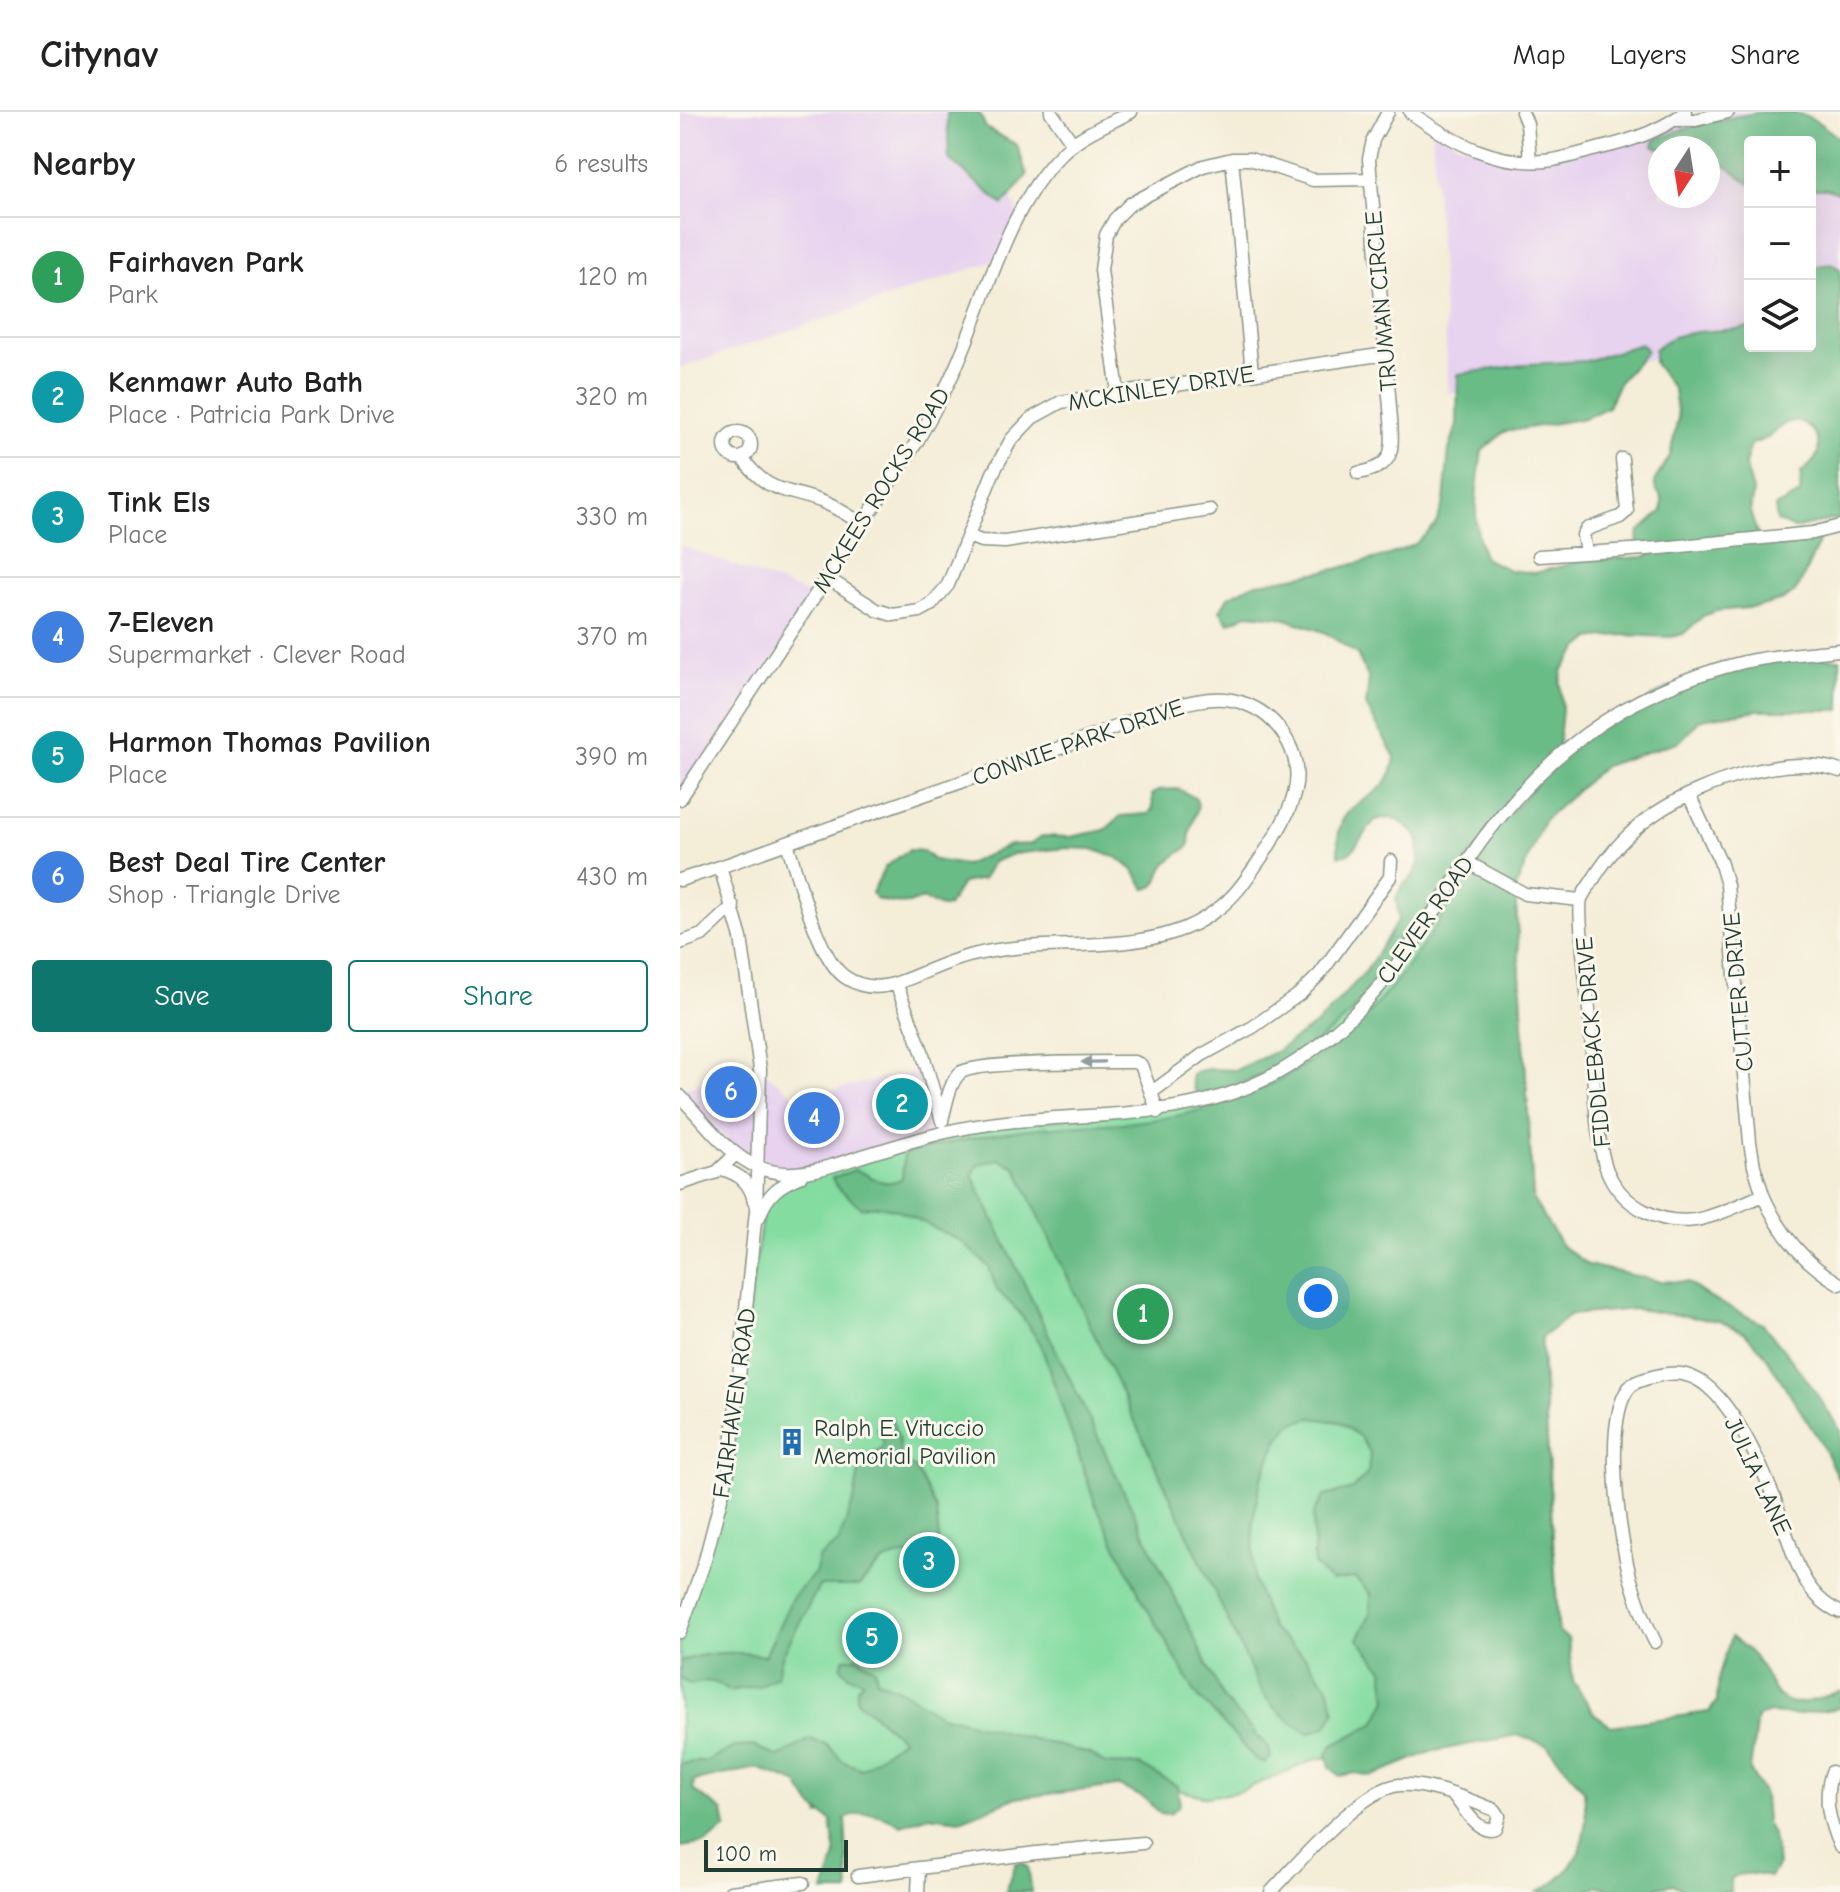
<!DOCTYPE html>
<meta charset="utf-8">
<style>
:root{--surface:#fff;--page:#f6f6f6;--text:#222;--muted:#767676;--line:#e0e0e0;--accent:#0f766e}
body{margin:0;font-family:"Comic Neue",sans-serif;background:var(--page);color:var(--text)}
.controls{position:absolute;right:24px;top:24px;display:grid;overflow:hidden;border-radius:8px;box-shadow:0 8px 32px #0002}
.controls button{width:72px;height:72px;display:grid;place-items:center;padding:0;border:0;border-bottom:2px solid var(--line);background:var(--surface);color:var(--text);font:40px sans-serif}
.compass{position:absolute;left:968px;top:24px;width:72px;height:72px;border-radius:50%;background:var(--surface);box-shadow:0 8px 32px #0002;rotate:192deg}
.scale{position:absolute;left:24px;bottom:20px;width:144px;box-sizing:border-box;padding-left:8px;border:4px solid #1f3d34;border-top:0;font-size:22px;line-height:28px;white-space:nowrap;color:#1f3d34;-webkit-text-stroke:6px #fbf7ec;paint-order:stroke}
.you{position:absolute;left:638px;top:1186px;width:28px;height:28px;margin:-20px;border:6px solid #fff;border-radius:50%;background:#1a73e8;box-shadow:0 0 0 12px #1a73e833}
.badge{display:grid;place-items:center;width:52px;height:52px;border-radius:50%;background:var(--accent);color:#fff;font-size:26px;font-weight:700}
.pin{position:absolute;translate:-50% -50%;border:4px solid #fff;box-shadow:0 2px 8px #0006}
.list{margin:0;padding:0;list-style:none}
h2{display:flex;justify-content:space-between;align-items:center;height:104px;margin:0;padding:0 32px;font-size:34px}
h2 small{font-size:26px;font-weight:400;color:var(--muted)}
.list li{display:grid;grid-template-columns:52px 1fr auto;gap:24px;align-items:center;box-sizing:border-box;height:120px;padding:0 32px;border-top:2px solid var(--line)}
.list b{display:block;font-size:30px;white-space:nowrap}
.list p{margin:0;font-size:26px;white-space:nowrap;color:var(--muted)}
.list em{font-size:26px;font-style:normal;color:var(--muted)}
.actions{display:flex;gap:16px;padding:24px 32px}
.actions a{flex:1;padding:18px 0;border:2px solid var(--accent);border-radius:8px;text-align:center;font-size:28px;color:var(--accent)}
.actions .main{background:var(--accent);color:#fff}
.icon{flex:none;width:44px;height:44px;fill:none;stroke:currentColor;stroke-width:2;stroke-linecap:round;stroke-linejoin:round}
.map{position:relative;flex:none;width:1160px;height:1780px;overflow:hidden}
header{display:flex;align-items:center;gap:48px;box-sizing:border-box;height:112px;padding:0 40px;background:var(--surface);border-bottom:2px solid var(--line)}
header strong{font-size:38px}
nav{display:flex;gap:44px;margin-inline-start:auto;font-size:28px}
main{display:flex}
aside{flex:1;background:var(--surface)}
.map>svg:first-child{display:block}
.built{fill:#e7d2ef;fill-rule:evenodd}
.green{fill:#84dca1;stroke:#528c6a;stroke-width:2}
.forest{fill:#6bbc87;stroke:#457c5e;stroke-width:2}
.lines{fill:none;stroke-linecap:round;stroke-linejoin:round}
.minor-casing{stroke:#8a9586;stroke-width:15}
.minor{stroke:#fff;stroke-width:12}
.oneway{fill:#8f9e9a}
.labels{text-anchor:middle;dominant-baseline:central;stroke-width:6;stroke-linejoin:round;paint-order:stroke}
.street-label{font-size:24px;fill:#1f3d34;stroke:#fbf7ec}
.poi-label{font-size:24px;fill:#1f3d34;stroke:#fbf7ec;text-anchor:start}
</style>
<header>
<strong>Citynav</strong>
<nav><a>Map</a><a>Layers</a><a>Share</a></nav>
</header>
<main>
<aside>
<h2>Nearby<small>6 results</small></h2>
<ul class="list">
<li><span class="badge" style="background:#2e9e5b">1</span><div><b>Fairhaven Park</b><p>Park</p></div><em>120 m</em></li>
<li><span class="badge" style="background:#0f9aa8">2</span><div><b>Kenmawr Auto Bath</b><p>Place · Patricia Park Drive</p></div><em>320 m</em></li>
<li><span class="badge" style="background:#0f9aa8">3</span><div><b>Tink Els</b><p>Place</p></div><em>330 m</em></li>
<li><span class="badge" style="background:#3f7fe0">4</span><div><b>7-Eleven</b><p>Supermarket · Clever Road</p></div><em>370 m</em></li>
<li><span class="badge" style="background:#0f9aa8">5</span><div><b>Harmon Thomas Pavilion</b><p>Place</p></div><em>390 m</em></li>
<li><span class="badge" style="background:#3f7fe0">6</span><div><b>Best Deal Tire Center</b><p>Shop · Triangle Drive</p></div><em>430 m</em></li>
</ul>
<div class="actions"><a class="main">Save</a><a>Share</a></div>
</aside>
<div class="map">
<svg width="1160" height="1780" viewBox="0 0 1160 1780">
<rect width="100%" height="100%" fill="#fbf7ec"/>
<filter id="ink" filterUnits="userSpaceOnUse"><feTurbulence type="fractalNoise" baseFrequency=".0125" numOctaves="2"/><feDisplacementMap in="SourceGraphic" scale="16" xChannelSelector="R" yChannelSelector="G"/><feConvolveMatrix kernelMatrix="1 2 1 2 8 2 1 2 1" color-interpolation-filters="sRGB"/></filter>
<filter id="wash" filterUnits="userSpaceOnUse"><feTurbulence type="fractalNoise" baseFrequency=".006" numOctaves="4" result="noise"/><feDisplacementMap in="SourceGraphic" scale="32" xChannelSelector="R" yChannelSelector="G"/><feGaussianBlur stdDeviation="1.8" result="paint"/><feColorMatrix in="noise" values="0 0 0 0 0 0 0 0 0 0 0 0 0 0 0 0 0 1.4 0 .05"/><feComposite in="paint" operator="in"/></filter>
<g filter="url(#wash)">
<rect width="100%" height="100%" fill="#f4edd8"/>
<!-- built -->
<path class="built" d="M0,0H292L339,103L318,148L0,256Z
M1048,0H1068L1078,30H1070V230L769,282L752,16L779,32L850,49ZM980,36H1028V84H980Z
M1160,61V214L1130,219V68Z
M0,433L134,484L0,687Z
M80,957L118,986L247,957L265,1020L132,1059L77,1055L0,984V976Z"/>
<!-- green -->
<path class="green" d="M787,750L835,777L884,1614L636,1647L558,1680L527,1685L490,1676L473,1665L139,1703L133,1646L0,1660V1520L39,1400L84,1091L109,1069L265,1020L506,994L615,950Z"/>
<!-- forest -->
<path class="forest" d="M267,0H299L306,16L337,33L347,63L323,93L269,47Z
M1082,0C1126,0 1126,0 1160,27V81L1146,77H1130V30H1070V72L1042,51L1023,32C1007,36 985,40 973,34L975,28C1008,13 1046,6 1082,0Z
M1151,152L1160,157V406L1114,417L1097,409L1095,395L1120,382L1121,361C1125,357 1132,352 1135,347C1146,330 1129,306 1109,310C1100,312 1097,320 1089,325C1083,328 1077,330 1071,332L1065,352L1073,379L1070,400L1078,424L956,437L959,420L982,399V387L975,375V368L990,344L998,306L994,278L974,251V238C997,213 1039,222 1070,215V234H1130V155Z
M961,232L967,239L939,270L928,295L905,306L824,320L802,339C796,380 791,405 804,446L829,458L855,461L905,448L964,445L982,438L1133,423L1139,430L1122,468L1115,480L1103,488L1078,495L1036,499L1023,504L1003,522L991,525L939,523L910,527L899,536L883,557L880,570L882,598L878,636L834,687L722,843L664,908L614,948L542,981H519L514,978L511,965L515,960L528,957L556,958L595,940L639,910L686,859L719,807L716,787L722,774L733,764L739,752L738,725C722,710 717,702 695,708L671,740L659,744C650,676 708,701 715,645L686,594L689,567L677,542L644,520L600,505L567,502L549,511L540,499L548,485L574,472L656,457L709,443L734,433L755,414L764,390L769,338L777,313L778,262L850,252L906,249Z
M1102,544L1160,547V598H1078L1021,607L1000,629L924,654L865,707L835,777L853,1088L882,1134L908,1153L978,1169L1007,1170L1030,1186L1083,1212L1128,1269L1160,1318V1370L1140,1329L1083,1240L1064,1220L1039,1209L955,1197L890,1203L861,1226L878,1520L888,1526L893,1569L915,1603L931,1614L1029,1600L1037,1589L1039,1563L1051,1525C1062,1532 1071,1540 1079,1551C1090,1566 1092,1590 1116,1591C1129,1592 1147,1583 1160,1579V1596L1115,1603L1089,1601L1077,1605L1070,1658L1084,1683L1086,1711L1093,1724L1098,1752L1090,1765C1077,1763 1062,1758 1051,1767V1780H1008L993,1772L960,1779L932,1778L918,1774L905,1780H858L875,1770L888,1758L901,1737L906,1708L904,1678L867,1633L837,1623L750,1640L692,1664L675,1661L660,1664L650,1655L647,1642L653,1633L695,1611L707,1587L703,1557L678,1527L690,1502L691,1482L675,1466L651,1469L634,1453L633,1402L644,1384L673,1377L688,1361L690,1341L680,1325L660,1310L631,1306L610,1312L598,1328L581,1367L573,1410L574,1468L592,1517L626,1546L648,1575L655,1599L647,1614L630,1621C610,1612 596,1599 582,1581L336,1055L319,1047L299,1052L292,1063L544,1588L589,1636L591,1646L585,1651L577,1649L516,1582L464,1491L415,1391L360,1231L339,1200L317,1178L309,1155L281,1129L218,1098L198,1094L182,1096L157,1075L152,1066L175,1058C194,1064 203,1077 222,1066L224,1042C273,1029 322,1018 373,1015C403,1012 433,1013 463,1009C543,1000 627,964 684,906C728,861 761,806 795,754L788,749L890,633L988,576Z
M499,677L516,687L518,694L510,720L509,734C502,740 492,745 486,752C477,762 482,775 465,777L455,760L438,746L412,737L385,736L333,742L313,750L303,767L282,771L268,794L261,795L243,787C225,794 214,792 196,787L192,781L205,755L229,738L243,739L254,748L285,753L330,733L351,732L362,724L390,725L425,718L441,704L468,702L473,697L472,683L478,678Z
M211,1305L219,1327L220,1346L236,1357L256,1397L259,1428C244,1448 229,1439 207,1448C197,1452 187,1466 179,1474H139L103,1542L97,1563L79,1574L49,1579C35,1568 28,1567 10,1573L0,1566V1550C27,1539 56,1539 85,1544L112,1486L136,1460L138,1446L158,1431L174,1388L180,1354L189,1342L200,1339L204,1331L197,1317L202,1306Z
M178,1545L195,1557L197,1568L217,1576L261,1603L410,1642L425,1652L460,1653L497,1674L500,1692L490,1702L479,1701L464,1686L439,1674L335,1686L280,1708L249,1704L221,1713C203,1702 185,1697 165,1707L169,1780H144L156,1743L151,1709L131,1693L117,1671L77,1656L14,1669L13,1678L43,1699L46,1716L26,1731L0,1735V1706L2,1704L0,1652L27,1649L54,1635L74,1634L98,1645L130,1627L146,1632L164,1650L182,1657L222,1627L177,1588V1576L183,1569L170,1564L161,1555L164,1547Z
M336,1751H343L348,1755L352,1780H326Z"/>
</g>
<g filter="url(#ink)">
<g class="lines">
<!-- minor casing -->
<g class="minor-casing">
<path id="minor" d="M371,0L393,32
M730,0C772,30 819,56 873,48C889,45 905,40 921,36C951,29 981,19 1005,0
M842,0L847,12L850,49
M995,8H1016L1048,0
M552,47L572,261
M438,280L421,158L426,123L435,107L450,92L523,54L552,47H570L633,68L691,67
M45 333a13 13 0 1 1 26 0a13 13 0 1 1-26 0Z
M62,346C89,383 106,376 143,390C157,396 170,404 182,412
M678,361C714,355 713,340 711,307L689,47L693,28L708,0
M288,424L301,429L325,430L530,398
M906,440L903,423L907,417L940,405L947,399L942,347
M859,444L981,436L1133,421L1160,414
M146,465L197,498L213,503L240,499L251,493L268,473L313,361L331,328L352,306L381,290L706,242
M1160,659C1108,640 1021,671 976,701C951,718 930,740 914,766C910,772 904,780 901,787C897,799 908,887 910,907C913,945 914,1033 929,1063C944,1094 980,1113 1015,1108C1038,1104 1061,1092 1083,1083C1099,1120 1125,1152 1160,1172
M1009,683L1040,749L1047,773L1070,1030L1074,1054L1083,1083
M0,687L236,331C253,301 270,271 283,238C310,172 330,93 382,41C401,22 428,12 451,0
M787,750L845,782L900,788
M40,755C159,712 278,671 397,630C437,616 504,583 545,587C565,589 585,599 598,615C635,661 610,701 583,743C569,763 556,785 535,799C509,819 479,826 447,830C396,836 343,830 293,843C266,849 243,862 217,871C199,877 181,876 165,865C138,847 118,764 107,731
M0,768L40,755L61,826L80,957L76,1099L50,1352L25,1448L0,1520
M0,831L22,823L53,794
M216,871L242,939L262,1009
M472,980L522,943L573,915L621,881L640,862L710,765L711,749
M0,984C20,1005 39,1031 63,1047C104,1075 146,1055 189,1042C213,1035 237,1027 262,1021C381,991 507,1023 617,949C696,895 735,829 786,751C855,648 942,579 1064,550C1096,543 1128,541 1160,538
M262,1008C266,994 269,971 280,961C295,949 427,950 455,950L461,953L478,1000
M42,1057C59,1062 70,1070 74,1089
M0,1072L37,1060L56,1042
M79,1105C87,1082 99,1073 121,1064
M975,1530C965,1510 957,1489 951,1468C940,1430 920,1298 953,1272C959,1268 969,1266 976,1264C985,1262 996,1260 1006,1263C1045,1272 1079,1348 1093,1383C1110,1423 1115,1481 1160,1500
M1152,1660C1143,1686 1149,1710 1160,1735
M178,1764L356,1741L463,1731
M50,1780L123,1771
M238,1780L239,1758
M591,1780C618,1751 681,1677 719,1673C747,1670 789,1688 815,1698L819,1704L815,1716C797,1722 785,1697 775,1685"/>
</g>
<!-- minor -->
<use href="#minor" class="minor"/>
</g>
<!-- one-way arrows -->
<defs><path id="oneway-solid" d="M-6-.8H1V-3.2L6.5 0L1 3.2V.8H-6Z" transform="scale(2)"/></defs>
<use class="oneway" href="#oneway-solid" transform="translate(413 950) rotate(179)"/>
</g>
<!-- icons -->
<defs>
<g id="building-bare" transform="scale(2.16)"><path d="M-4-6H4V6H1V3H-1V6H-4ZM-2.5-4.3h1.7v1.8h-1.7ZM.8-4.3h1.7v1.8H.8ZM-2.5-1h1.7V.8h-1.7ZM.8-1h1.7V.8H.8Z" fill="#1f6fb2" stroke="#fbf7ec" stroke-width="2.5" paint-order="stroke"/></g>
</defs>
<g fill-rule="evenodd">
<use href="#building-bare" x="112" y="1330"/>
</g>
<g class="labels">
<!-- street labels -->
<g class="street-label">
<text transform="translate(701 189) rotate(-95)">TRUMAN CIRCLE</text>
<text transform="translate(481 276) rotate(-9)">MCKINLEY DRIVE</text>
<text transform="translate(201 378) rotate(-58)">MCKEES ROCKS ROAD</text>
<text transform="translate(398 630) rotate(-19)">CONNIE PARK DRIVE</text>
<text transform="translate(745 808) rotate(-55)">CLEVER ROAD</text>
<text transform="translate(1058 880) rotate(-95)">CUTTER DRIVE</text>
<text transform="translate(913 930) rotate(-95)">FIDDLEBACK DRIVE</text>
<text transform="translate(54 1291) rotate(-82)">FAIRHAVEN ROAD</text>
<text transform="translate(1078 1364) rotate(65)">JULIA LANE</text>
</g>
<!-- poi labels -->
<g class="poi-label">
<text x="134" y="1316">Ralph E. Vituccio<tspan x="134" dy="28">Memorial Pavilion</tspan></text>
</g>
</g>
</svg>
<div class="controls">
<button>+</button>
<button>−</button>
<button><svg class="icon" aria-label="layers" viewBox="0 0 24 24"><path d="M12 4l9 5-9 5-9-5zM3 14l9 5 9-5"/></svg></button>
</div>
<svg class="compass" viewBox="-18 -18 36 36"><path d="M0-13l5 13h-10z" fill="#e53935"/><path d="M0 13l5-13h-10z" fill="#767676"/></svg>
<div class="scale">100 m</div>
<div class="you"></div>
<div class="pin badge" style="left:463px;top:1202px;background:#2e9e5b">1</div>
<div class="pin badge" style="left:222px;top:992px;background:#0f9aa8">2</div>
<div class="pin badge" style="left:249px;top:1450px;background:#0f9aa8">3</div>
<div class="pin badge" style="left:134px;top:1006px;background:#3f7fe0">4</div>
<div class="pin badge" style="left:192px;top:1526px;background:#0f9aa8">5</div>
<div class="pin badge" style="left:51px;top:980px;background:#3f7fe0">6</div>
</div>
</main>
